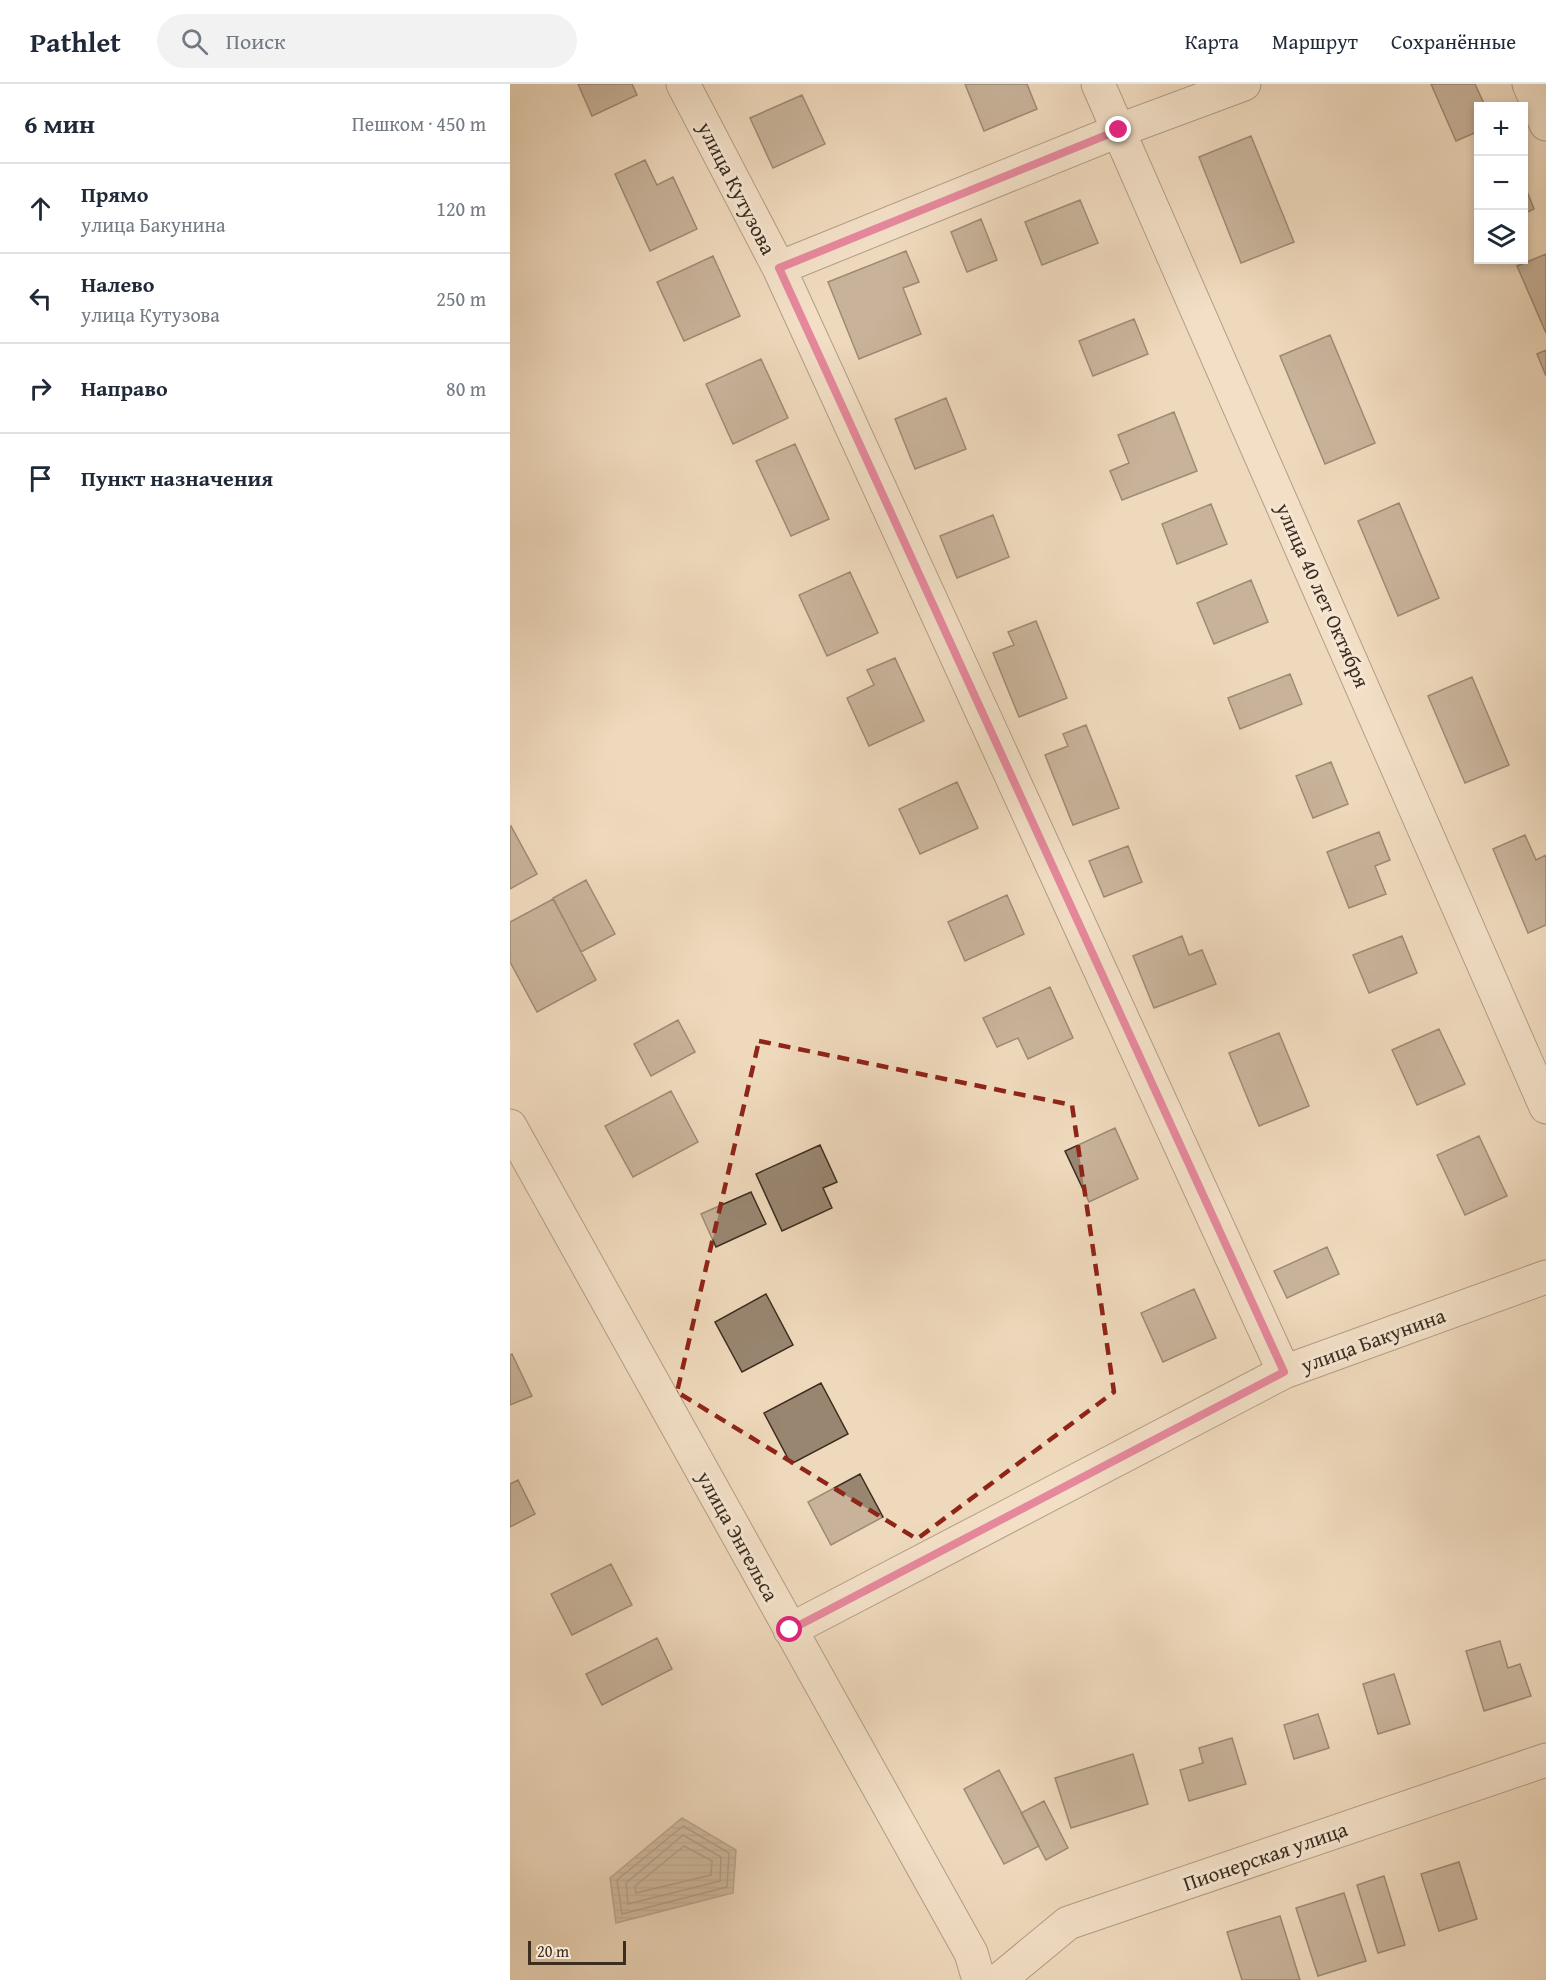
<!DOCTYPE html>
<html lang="ru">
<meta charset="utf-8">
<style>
:root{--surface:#fff;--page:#f2f2f3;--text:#1f2937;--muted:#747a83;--line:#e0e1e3}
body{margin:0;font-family:"Gentium Book Plus",serif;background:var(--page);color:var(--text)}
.controls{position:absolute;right:18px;top:18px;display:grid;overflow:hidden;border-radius:0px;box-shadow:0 3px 9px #0003}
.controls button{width:54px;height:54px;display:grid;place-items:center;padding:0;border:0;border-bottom:2px solid var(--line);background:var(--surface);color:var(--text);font:30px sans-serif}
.scale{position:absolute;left:18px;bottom:15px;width:98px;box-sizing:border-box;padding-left:6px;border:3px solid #3c2d1f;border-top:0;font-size:16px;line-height:21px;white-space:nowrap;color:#3c2d1f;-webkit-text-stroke:4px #f5e6d3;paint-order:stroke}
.stop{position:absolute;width:18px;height:18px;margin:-14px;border:4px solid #db2777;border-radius:50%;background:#fff}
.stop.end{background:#db2777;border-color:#fff;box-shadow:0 2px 6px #0008}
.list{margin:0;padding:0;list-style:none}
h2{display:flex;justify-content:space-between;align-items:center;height:78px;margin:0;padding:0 24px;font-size:26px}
h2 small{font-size:20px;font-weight:400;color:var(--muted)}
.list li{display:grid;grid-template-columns:39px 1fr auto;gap:18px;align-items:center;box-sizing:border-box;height:90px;padding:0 24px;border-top:2px solid var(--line)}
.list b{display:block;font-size:22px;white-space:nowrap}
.list p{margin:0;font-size:20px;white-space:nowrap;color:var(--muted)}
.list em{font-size:20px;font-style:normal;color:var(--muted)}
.icon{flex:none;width:33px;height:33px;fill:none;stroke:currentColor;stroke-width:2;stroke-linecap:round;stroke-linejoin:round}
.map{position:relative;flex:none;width:1036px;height:1896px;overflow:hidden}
header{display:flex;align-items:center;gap:36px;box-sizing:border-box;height:84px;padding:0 30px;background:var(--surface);border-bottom:2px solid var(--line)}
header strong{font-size:28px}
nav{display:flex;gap:33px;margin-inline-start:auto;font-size:21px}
.search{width:420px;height:54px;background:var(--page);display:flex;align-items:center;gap:15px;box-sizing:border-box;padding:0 21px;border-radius:33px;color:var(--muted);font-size:22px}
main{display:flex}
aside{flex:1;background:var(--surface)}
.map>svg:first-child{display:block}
.water{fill:url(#water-rules);stroke:#83715d;stroke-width:1.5}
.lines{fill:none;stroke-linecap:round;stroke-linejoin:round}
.shore{stroke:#776653;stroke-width:1.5}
.building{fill:#998671;stroke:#3c2d1f;stroke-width:1.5}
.minor-casing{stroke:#695846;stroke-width:35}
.minor{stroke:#f5e6d3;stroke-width:33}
.route{stroke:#db2777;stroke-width:8}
.marked{fill:none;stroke:#8f2418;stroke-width:4.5;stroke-dasharray:12 8;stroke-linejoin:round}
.labels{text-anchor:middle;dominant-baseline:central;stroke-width:6;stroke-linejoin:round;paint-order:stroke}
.street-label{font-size:21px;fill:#3c2d1f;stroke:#f5e6d3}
</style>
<header>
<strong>Pathlet</strong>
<div class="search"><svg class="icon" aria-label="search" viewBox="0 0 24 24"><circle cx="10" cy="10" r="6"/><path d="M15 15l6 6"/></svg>Поиск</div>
<nav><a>Карта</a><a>Маршрут</a><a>Сохранённые</a></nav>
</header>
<main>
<aside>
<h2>6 мин<small>Пешком · 450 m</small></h2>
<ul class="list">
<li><svg class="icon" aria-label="ahead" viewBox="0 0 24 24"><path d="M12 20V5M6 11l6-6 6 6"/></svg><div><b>Прямо</b><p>улица Бакунина</p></div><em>120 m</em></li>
<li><svg class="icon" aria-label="left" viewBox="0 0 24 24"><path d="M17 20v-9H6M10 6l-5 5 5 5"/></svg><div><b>Налево</b><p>улица Кутузова</p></div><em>250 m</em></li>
<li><svg class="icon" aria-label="right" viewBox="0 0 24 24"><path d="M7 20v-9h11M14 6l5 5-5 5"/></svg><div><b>Направо</b></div><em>80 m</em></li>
<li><svg class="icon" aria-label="arrive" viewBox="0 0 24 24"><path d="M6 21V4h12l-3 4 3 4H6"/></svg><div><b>Пункт назначения</b></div></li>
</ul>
</aside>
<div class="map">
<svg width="1036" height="1896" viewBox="0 0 1036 1896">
<defs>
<pattern id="water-rules" width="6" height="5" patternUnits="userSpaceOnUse" patternTransform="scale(1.5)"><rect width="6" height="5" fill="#b29f87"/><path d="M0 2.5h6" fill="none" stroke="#92826e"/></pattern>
</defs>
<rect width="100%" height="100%" fill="#efd9bc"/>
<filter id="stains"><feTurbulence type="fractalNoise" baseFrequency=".00333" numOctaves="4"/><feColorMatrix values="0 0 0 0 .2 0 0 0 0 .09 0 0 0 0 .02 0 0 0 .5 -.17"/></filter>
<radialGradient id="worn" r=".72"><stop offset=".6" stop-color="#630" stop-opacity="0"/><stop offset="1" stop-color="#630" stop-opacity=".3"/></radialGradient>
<!-- water -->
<path class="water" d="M172,1734L226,1766L223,1809L106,1839L100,1794Z"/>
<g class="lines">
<!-- shore -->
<path class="shore" d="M173,1742L219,1769L217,1803L112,1830L107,1796Z
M173,1751L211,1773L210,1797L118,1820L116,1799Z
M174,1762L202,1777L201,1791L126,1809L125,1802Z"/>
</g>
<!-- building -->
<path class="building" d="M68,0H122L127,11L82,32Z
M455,0H517L527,25L474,47Z
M921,0H965L975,22H969V47L946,57Z
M292,11L315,60L263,84L240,34Z
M741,52L784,158L731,179L689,73Z
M135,76L147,101L163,93L187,145L140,167L105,90Z
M1014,100L1024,125L1014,130Z
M570,116L588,159L532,181L515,138Z
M471,135L487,176L457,188L441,148Z
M396,167L409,198L393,204L411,250L349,275L318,198Z
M1036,170V249L1007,182Z
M203,172L230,232L174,257L147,198Z
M624,235L638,270L583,292L569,257Z
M820,251L865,359L815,380L770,272Z
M1036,266V292L1027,270Z
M251,275L278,334L223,360L196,300Z
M436,314L456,365L405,385L385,335Z
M664,328L687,387L612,416L600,387L619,379L608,351Z
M285,360L319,435L281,452L246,377Z
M889,419L929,514L888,532L848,437Z
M701,420L717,460L667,480L652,440Z
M483,431L499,473L447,494L430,452Z
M340,488L368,549L317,572L289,511Z
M741,496L758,538L704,560L687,519Z
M526,537L557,614L509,633L483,569L504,561L498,548Z
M385,574L414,637L359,662L337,614L364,601L357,586Z
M780,590L792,620L730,645L718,614Z
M962,593L999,681L955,699L918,612Z
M576,641L609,724L563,741L535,671L558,662L553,650Z
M821,678L838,720L803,734L786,692Z
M447,698L468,744L410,770L389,725Z
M1,742L27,790L0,805V743Z
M869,748L880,776L865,782L876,810L839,824L817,768Z
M1015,751L1026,776L1036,771V841L1018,849L983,765Z
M618,762L632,798L594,813L579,777Z
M76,796L105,850L71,868L43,814Z
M497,811L514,850L455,877L438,838Z
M43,815L86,896L27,928L0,878V838Z
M672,852L679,871L692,866L706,900L644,924L623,872Z
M892,852L907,889L859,909L843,871Z
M540,903L563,954L518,975L508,954L487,963L473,934Z
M168,936L185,968L141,992L124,960Z
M929,945L955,1000L907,1021L882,966Z
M769,949L799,1022L749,1042L719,969Z
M161,1007L188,1058L123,1093L95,1042Z
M605,1044L628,1095L579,1118L555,1067Z
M969,1052L997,1112L955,1131L927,1071Z
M310,1061L327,1098L313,1104L322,1124L272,1147L246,1090Z
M241,1108L256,1140L206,1163L191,1130Z
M817,1163L829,1190L777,1214L764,1187Z
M684,1205L706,1254L653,1278L631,1229Z
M256,1210L283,1261L232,1288L205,1238Z
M2,1270L22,1312L0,1321V1271Z
M311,1299L338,1350L281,1380L254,1329Z
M350,1390L373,1433L321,1461L298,1418Z
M8,1396L25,1430L0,1443V1400Z
M101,1480L122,1521L62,1551L41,1510Z
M147,1554L162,1585L92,1621L76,1590Z
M990,1557L998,1584L1010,1580L1021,1612L974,1627L956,1567Z
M884,1590L900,1640L868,1650L853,1600Z
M808,1630L819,1664L784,1675L774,1641Z
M722,1654L736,1700L679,1717L670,1686L693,1679L689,1664Z
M623,1670L638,1720L561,1744L545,1694Z
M489,1686L529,1762L494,1780L454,1705Z
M534,1717L558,1764L536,1776L511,1729Z
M949,1778L967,1835L929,1847L911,1790Z
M874,1792L895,1861L868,1869L847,1801Z
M834,1809L856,1877L808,1892L786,1824Z
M770,1832L790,1896H732L717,1848Z"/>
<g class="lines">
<!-- minor casing -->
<g class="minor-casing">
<path id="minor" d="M173,0L269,184L774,1288
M588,0L1036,1023
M1019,0L1036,40
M269,184L610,46L734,0
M0,1042L461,1869L469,1896
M280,1546L774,1288L1036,1193
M489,1896L558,1839L1036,1676"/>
</g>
<!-- minor -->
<use href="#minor" class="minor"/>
</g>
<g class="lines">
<!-- route -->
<path class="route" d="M280,1546L774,1288L269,184L609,46"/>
</g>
<!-- marked area -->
<path d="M0 0H1036V1896H0ZM249,957L562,1021L604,1308L407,1455L167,1308Z" fill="#efd9bc" fill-opacity=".55" fill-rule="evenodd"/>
<path class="marked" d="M249,957L562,1021L604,1308L407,1455L167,1308Z"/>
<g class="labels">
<!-- street labels -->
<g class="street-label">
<text transform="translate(227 104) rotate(63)">улица Кутузова</text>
<text transform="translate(813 511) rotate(66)">улица 40 лет Октября</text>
<text transform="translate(863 1256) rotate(-20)">улица Бакунина</text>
<text transform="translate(228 1452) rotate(61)">улица Энгельса</text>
<text transform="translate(755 1772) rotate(-19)">Пионерская улица</text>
</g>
</g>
<rect width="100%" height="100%" filter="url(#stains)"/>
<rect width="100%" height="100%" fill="url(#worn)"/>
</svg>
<div class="controls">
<button>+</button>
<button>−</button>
<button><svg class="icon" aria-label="layers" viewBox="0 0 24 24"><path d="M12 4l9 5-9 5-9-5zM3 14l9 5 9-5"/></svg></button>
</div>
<div class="scale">20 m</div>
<div class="stop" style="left:280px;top:1546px"></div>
<div class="stop end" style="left:609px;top:46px"></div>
</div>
</main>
